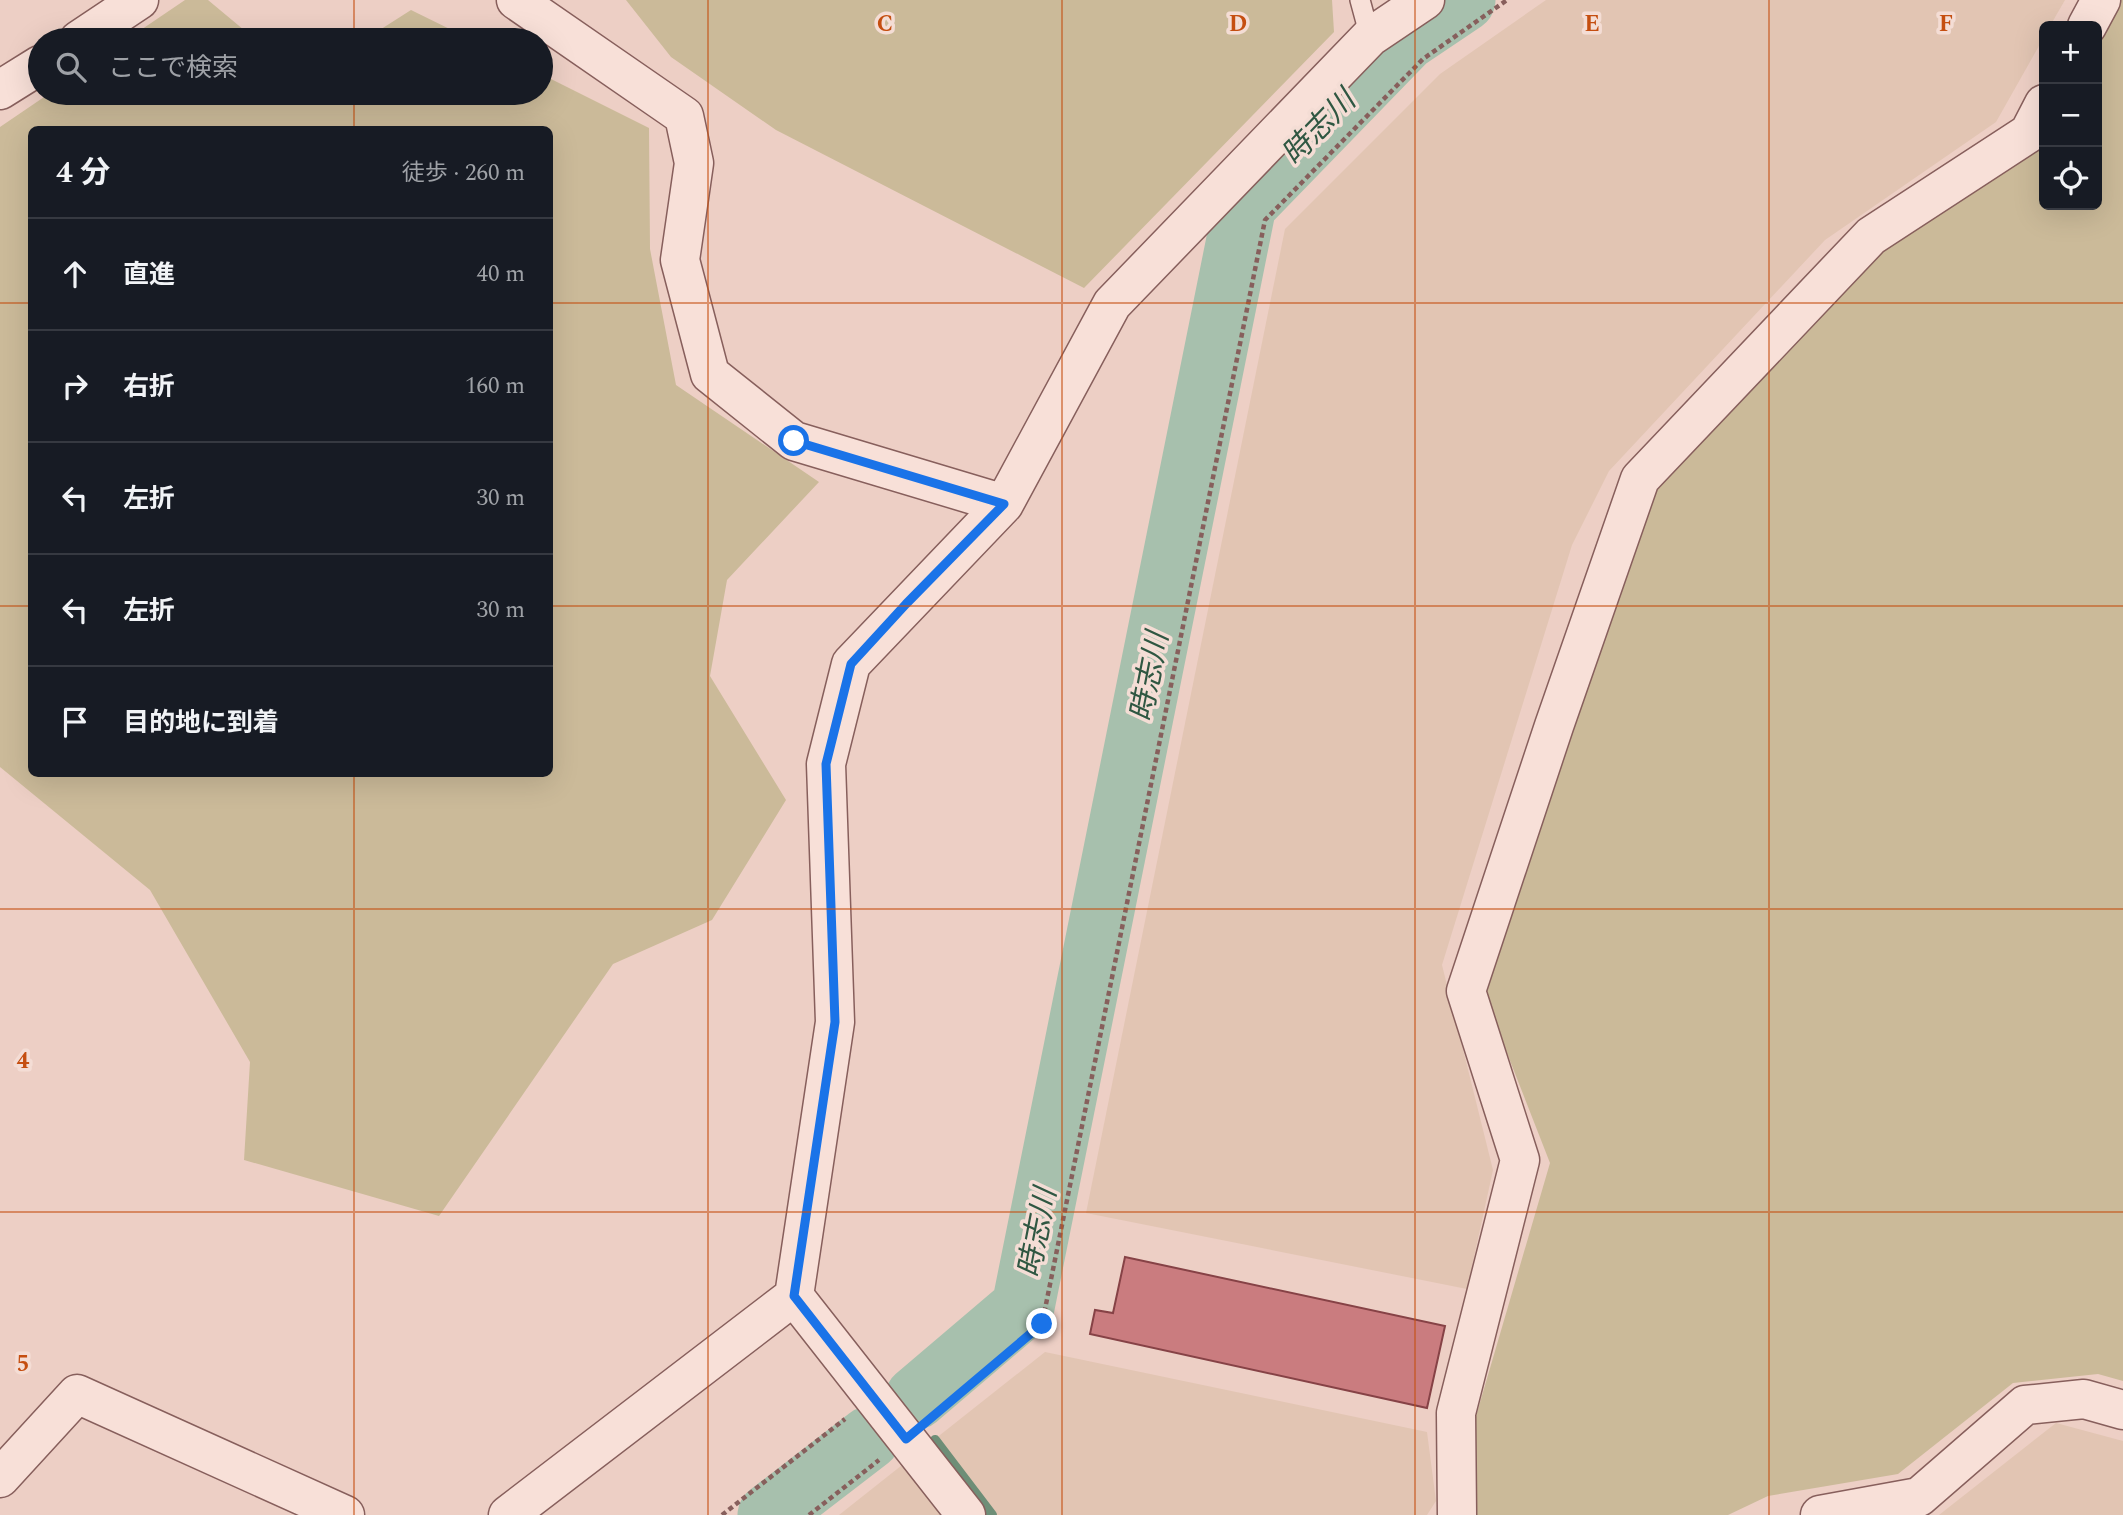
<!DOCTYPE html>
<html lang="ja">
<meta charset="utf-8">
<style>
:root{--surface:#171b24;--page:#242831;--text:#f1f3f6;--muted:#9ea1a6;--line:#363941}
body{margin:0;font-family:Spectral,"Noto Sans JP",serif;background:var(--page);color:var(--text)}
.controls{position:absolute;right:21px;top:21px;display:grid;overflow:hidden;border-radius:10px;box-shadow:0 7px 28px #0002}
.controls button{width:63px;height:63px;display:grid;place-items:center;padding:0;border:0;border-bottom:2px solid var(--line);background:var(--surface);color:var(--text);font:35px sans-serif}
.stop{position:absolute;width:21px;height:21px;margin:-16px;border:5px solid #1a73e8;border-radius:50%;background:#fff}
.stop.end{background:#1a73e8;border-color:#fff;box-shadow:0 2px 7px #0008}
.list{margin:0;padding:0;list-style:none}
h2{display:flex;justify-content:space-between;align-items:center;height:91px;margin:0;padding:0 28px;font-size:30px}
h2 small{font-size:23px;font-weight:400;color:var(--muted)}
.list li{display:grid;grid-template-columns:46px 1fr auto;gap:21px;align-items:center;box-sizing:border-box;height:112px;padding:0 28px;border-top:2px solid var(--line)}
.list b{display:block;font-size:26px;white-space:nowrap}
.list em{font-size:23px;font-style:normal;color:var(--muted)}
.icon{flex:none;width:38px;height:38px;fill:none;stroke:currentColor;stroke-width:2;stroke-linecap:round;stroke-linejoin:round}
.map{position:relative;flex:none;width:2123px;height:1515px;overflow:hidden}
.search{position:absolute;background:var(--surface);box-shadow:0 7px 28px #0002;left:28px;top:28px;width:525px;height:77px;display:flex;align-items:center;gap:18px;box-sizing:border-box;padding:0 24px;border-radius:38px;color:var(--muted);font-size:26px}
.panel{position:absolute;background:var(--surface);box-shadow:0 7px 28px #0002;left:28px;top:126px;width:525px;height:651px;border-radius:10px}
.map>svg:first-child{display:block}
.farmland{fill:#e2c5b3}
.green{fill:#cbba99;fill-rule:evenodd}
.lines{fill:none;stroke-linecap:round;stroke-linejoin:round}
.stream{stroke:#6e8e77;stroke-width:10}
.river{stroke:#a7c0ad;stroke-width:63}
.building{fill:#ca7c7f;stroke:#864246;stroke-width:2}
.service-casing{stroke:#875f5c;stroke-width:22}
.minor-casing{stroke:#875f5c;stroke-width:41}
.path{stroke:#875f5c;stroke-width:4.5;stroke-dasharray:5 3.5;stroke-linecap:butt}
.service{stroke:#f8e0d8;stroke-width:19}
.minor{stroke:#f8e0d8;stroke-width:38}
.route{stroke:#1a73e8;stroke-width:9}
.grid{fill:none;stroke:#c54e10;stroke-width:2;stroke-opacity:0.55}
.labels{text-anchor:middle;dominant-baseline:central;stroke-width:7;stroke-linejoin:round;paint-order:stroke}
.water-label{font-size:30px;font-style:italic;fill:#2f5742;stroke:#f4ddd5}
.grid-label{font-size:23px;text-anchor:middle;font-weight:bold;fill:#c54e10;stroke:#f4ddd5;stroke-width:7;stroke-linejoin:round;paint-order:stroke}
</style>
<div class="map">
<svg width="2123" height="1515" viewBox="0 0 2123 1515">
<rect width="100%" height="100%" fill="#edcfc5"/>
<!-- farmland -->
<path class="farmland" d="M1546,0H2065L2050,26H2044V37L1996,122L1825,240L1609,471L1572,545L1442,965L1493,1170L1467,1289L1086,1213L1285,229L1440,74Z
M1045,1352L1427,1432L1436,1501L1427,1515H839Z
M2056,1423L2123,1441V1515H1939Z"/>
<!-- green -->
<path class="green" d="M185,0H208L256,40H126Z
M626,0H1332L1334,32L1084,288L776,130L671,57Z
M2121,0H2123V1381L2098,1374L2013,1383L1898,1474L1768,1496L1728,1515H1476L1474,1423L1550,1163L1482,989L1648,497L1843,254L2044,143V205H2097V45Z
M411,10L472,40H364Z
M541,74L649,128L650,249L676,385L819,482L727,580L710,676L786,800L712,920L613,964L439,1216L244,1160L250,1062L150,890L0,767V127L50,93H541ZM32,130H550V774H32Z"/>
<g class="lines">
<!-- stream -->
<path class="stream" d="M935,1440L992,1515"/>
<!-- river -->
<path class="river" d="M916,1398L1023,1307L1245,205L1406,39L1464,0
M769,1515L869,1438"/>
</g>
<!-- building -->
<path class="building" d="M1125,1257L1445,1326L1427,1408L1090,1334L1095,1310L1113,1313Z"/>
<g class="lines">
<!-- service casing -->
<g class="service-casing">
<path id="service" d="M1360,0L1370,37"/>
</g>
<!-- minor casing -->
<g class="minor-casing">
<path id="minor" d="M516,0L684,116L694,163L680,260L710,374L794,441L1004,504
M2087,26L2101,0
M79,40L139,0
M0,90L40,65
M794,1296L966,1515
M0,1478L77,1394L345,1515
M508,1515L794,1296L835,1022L826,764L851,664L1004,504L1112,304L1370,37L1425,0
M1457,1515L1456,1413L1520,1160L1466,991L1554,726L1640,479L1871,236L2029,133L2044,104
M1820,1515L1919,1497L2025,1405L2084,1399L2123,1410"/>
</g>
<!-- path -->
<path class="path" d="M934,1415L1042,1324L1265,220L1423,59L1507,0
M722,1515L845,1419
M809,1515L879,1460"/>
<!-- service -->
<use href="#service" class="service"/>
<!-- minor -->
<use href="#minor" class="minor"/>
</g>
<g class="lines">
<!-- route -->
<path class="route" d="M794,441L1004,504L906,604L851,664L826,764L835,1022L794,1296L906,1439L1042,1324"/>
</g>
<!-- grid -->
<path class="grid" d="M354,0V40M708,0V1515M1062,0V1515M1415,0V1515M1769,0V1515M354,93V130M0,303H32M550,303H2123M0,606H32M550,606H2123M354,774V1515M0,909H2123M0,1212H2123"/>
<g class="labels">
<!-- water labels -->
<g class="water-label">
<text transform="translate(1319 128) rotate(-46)">時志川</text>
<text transform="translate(1150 677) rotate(-79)">時志川</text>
<text transform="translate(1038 1233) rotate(-79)">時志川</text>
</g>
</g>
<g class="grid-label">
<text x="885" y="31">C</text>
<text x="1238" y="31">D</text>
<text x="1592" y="31">E</text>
<text x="1946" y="31">F</text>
<text x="23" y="1068">4</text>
<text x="23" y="1371">5</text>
</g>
</svg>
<div class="controls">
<button>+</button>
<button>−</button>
<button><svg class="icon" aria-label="locate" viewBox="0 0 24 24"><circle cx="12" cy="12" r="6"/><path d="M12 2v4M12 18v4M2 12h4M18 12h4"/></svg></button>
</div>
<div class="stop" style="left:794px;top:441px"></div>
<div class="stop end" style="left:1042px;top:1324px"></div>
<div class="search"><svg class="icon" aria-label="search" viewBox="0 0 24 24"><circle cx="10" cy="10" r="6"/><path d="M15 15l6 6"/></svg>ここで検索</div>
<section class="panel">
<h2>4 分<small>徒歩 · 260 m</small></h2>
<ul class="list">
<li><svg class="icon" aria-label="ahead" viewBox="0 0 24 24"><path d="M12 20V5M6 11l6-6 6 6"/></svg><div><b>直進</b></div><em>40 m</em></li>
<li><svg class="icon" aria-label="right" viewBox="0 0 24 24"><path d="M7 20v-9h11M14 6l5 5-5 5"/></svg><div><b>右折</b></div><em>160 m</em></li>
<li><svg class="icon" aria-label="left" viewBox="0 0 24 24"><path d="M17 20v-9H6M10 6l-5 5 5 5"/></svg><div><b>左折</b></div><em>30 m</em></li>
<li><svg class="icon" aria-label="left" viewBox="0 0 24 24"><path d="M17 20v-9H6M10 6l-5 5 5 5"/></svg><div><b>左折</b></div><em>30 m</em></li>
<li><svg class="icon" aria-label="arrive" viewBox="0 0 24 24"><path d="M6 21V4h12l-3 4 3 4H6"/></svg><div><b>目的地に到着</b></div></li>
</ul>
</section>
</div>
